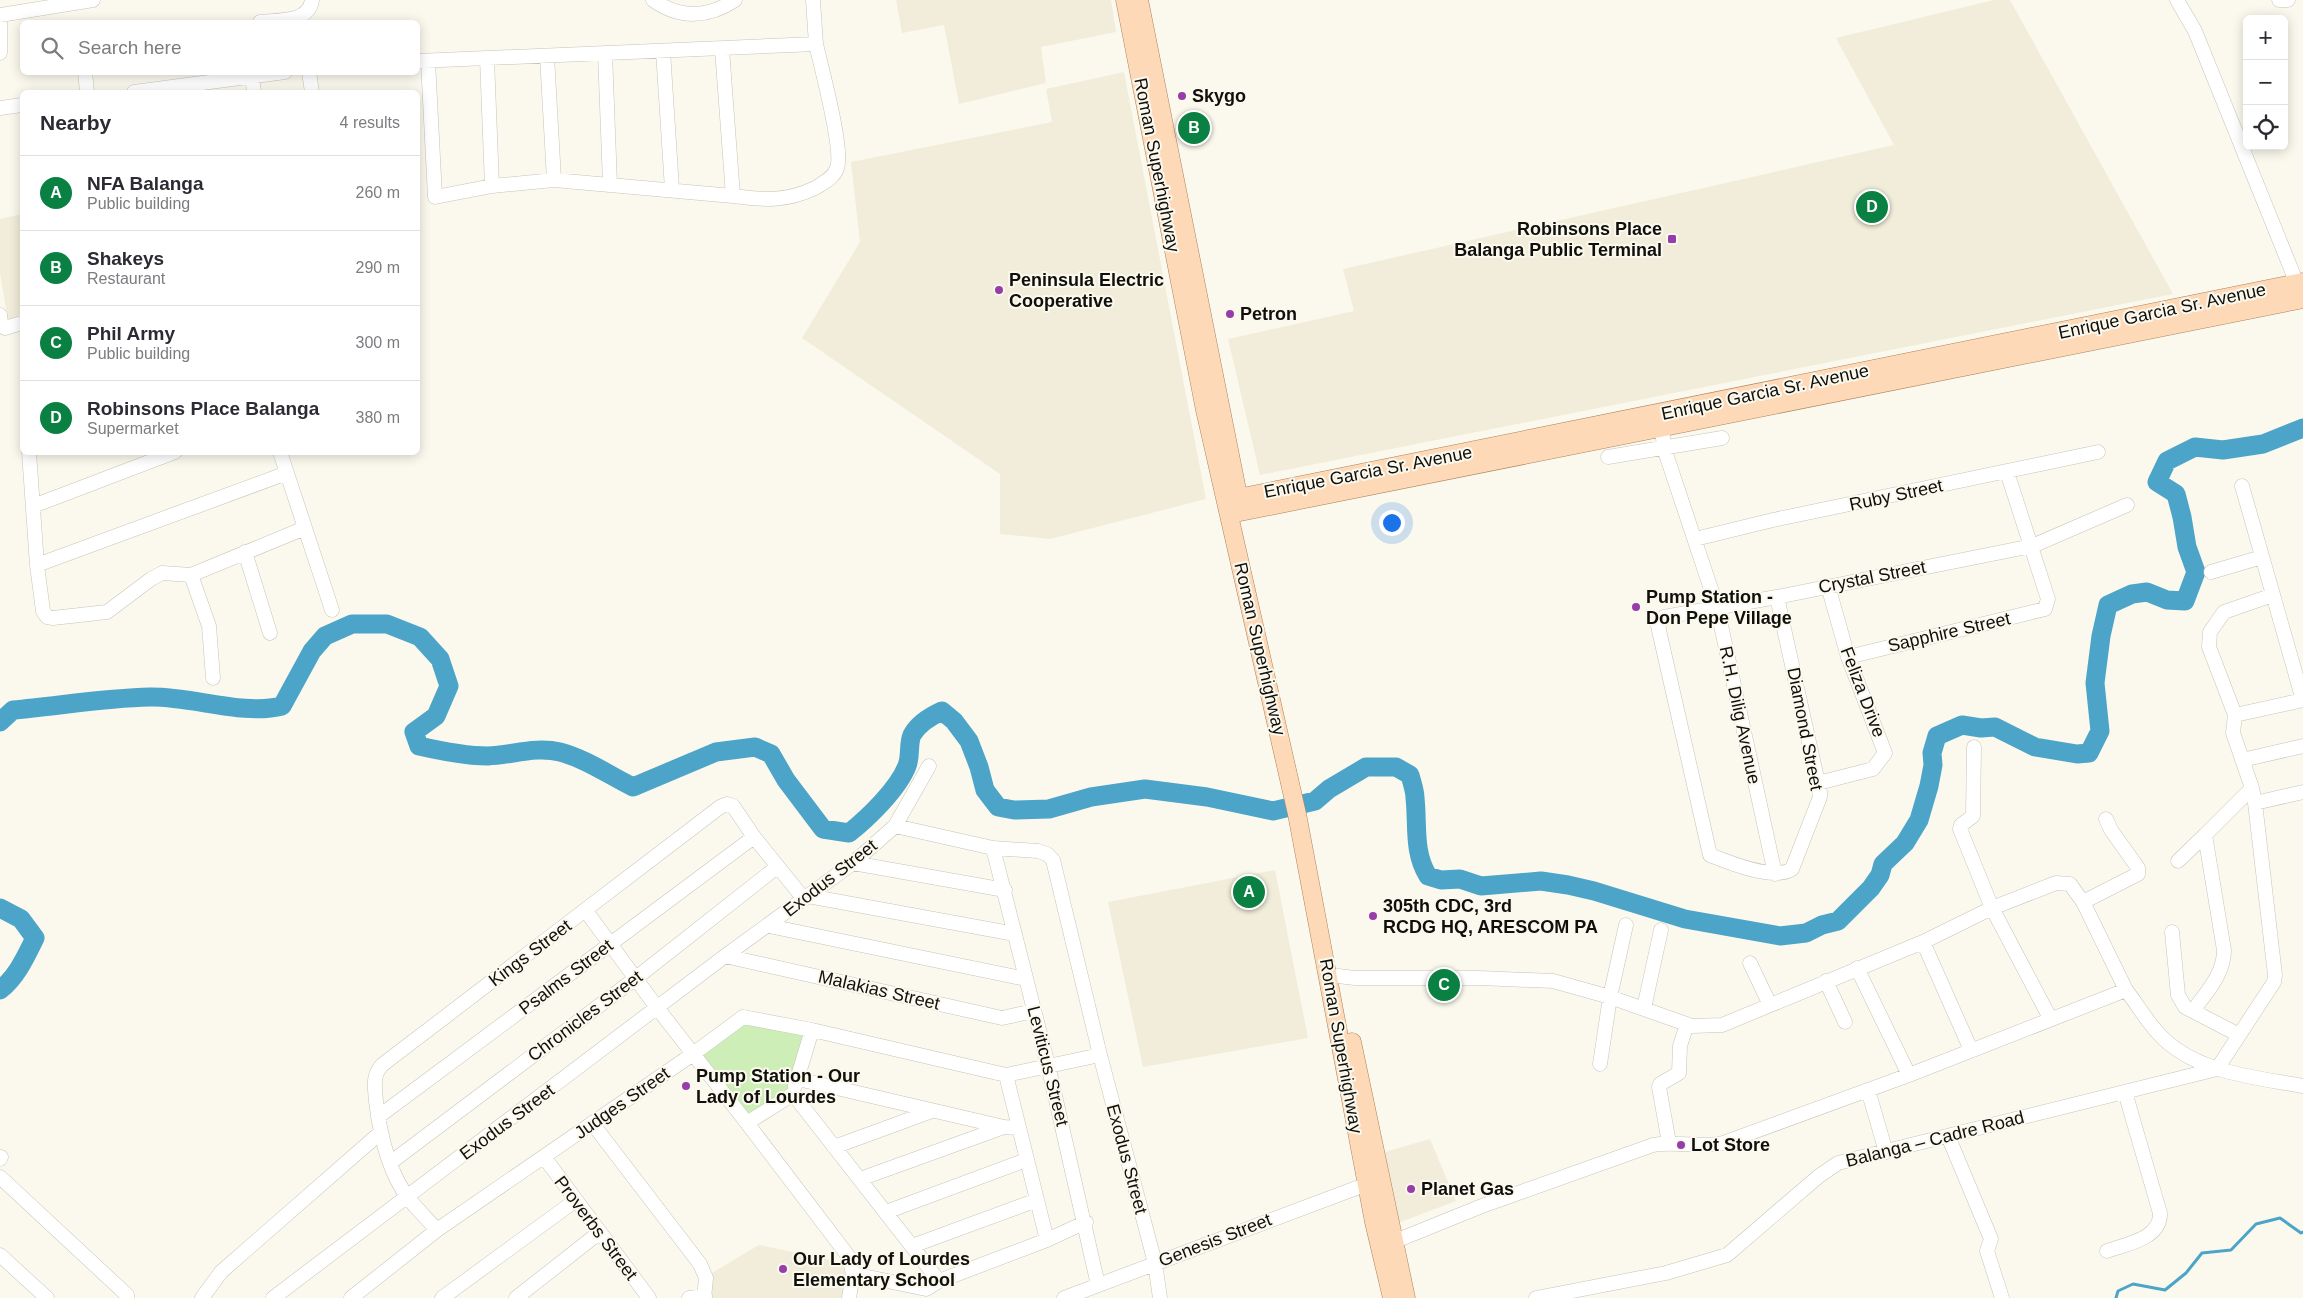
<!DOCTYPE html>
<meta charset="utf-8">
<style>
:root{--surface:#fff;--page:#f7f7f7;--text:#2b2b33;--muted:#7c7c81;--line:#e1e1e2;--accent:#0b8043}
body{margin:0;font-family:Arial,sans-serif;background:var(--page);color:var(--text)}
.controls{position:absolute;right:15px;top:15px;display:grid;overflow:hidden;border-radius:8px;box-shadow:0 2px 12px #0003}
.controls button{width:45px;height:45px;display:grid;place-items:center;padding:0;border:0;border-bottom:1px solid var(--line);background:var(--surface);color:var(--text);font:25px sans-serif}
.you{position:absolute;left:1391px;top:522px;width:18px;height:18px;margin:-12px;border:4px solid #fff;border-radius:50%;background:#1a73e8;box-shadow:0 0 0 8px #1a73e833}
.badge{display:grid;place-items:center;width:32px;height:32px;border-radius:50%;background:var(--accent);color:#fff;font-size:16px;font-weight:700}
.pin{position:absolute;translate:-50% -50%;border:2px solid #fff;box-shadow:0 1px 5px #0006}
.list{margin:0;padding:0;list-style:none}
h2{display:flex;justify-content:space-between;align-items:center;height:65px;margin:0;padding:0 20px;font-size:21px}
h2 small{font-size:16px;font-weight:400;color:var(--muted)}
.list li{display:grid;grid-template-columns:32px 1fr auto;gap:15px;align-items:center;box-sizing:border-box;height:75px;padding:0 20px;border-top:1px solid var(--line)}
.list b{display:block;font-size:19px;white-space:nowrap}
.list p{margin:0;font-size:16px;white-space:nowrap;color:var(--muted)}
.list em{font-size:16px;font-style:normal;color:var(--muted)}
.icon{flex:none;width:28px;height:28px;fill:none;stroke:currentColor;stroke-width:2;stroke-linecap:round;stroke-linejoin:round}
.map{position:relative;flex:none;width:2303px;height:1298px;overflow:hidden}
.search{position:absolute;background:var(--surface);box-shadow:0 2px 12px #0003;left:20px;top:20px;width:400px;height:55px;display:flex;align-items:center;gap:12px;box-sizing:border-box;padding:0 18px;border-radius:8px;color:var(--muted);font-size:19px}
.panel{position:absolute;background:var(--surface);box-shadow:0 2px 12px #0003;left:20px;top:90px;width:400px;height:365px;border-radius:8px}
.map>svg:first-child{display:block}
.built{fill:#f1edda}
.green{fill:#cdeeb7}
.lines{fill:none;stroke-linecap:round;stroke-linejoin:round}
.stream{stroke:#4ca5c8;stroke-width:3}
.river{stroke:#4ca5c8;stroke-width:19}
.minor-casing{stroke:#c6c4b9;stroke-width:15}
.major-casing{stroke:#ab825d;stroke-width:19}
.minor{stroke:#fff;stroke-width:14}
.major{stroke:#fed9b8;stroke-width:18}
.poi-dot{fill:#963da9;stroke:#fbf9ed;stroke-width:2}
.labels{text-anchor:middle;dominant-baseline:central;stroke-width:4;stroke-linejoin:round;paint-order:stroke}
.poi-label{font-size:18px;font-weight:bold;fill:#100f0c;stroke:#fbf9ed;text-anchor:start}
.street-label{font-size:18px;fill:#100f0c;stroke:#fbf9ed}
</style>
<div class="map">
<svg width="2303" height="1298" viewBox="0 0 2303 1298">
<rect width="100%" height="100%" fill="#fbf9ed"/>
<!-- built -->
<path class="built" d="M896,0H1111L1116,32L1041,47L1046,83L959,104L944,25L902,33Z
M1994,0H2010L2173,294L1260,475L1228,339L1354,311L1343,269L1894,145L1836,38Z
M1124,72L1206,499L1050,539L1000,534V474L802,338L860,242L851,162L1052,122L1046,89Z
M22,214V314L8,320L0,273V219Z
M1275,870L1308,1038L1143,1067L1108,902Z
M1430,1139L1456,1201L1390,1226L1374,1155Z
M759,1245L841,1262L850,1273L846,1298H707L710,1274Z"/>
<!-- green -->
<path class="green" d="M744,1018L810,1031L792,1091L751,1121L697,1052Z"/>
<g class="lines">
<!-- stream -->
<path class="stream" d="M2116,1298L2118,1291L2133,1284L2165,1290L2186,1273L2202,1253L2231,1250L2256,1224L2280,1218L2301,1233L2303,1232"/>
<!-- river -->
<path class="river" d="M0,722L13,710C58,706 104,698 150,697C191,696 244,716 282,706L312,651L325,636L352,624H387L420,637L440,659L449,686L436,716L414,732L419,746C441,751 465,756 488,756C512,755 536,746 560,752C586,759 609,775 633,787L716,752L755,747L771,754L786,780L823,829L849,833C868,818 898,789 907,766C911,756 908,744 912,735C918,724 931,716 942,711L954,721L969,741L979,767L985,790L998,807L1014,810L1049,809L1091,797L1145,789L1207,797L1273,811L1315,801L1329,789L1366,767H1396L1410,775C1412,783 1415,791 1415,798C1418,825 1413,852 1428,876L1441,880L1460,879L1481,886L1541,881L1568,885L1594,891L1685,919L1780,936L1806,933L1822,925L1838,921L1871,888L1880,875L1883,864L1905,843L1919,820L1929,786L1933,765L1932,753L1937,736L1962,725L1981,728L1995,727L2035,747L2077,754L2089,753L2100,731L2095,683L2101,636L2108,605L2132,594L2147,592L2167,600L2185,601L2196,572L2187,547L2182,517L2176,494L2157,482L2167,461L2195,447L2223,450L2263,444L2303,428
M0,908L21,919L35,938C26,956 17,977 0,990"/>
<!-- minor casing -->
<g class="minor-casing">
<path id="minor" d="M653,0C680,19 708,18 735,0
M2177,0L2195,31L2300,291
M2279,0H2288
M0,15L93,0
M0,19V53
M260,22C278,20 309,23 312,0
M663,51L672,189
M605,53L610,184
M547,56L554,180
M418,61L816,44L813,0
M428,61L435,197L492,186L487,59
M85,72L87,92
M309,72L312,92
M252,76L254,92
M134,92L285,72
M0,108L22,105
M492,186L554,180L733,196L722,49
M733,196C763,200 786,202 815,188C823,183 834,178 837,168C844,150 821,67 816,44
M0,315L1,323L5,328L22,323
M1661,419L1664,448L1717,607L1775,874
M29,452L37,565L43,611L47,617L53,618L107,612L151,579L162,573L191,575L209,626L213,678
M280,452L332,610
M1608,457L1722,438
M2242,486L2303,700
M33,506L175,452
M1695,539L1773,520L2098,452
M245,552L270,633
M37,565L287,473
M2211,572L2262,557
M191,575L305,528
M1777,597L1820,792V797L1792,869C1774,881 1730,863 1710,855L1658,626L1664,617L1777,597L2032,546L2127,505
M1848,657L2045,609L2048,599L2007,472
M2235,715L2303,700
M1974,747L1973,816L1961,825L1960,829L1992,908L2056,883L2070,884L2083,902L2126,990
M2242,760L2303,746
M1818,783L1873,769L1885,753L1848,657L1828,586
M2255,803L2303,792
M895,826L929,766
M993,848L1048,1065L1098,1285
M2178,861L2205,835
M853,863L1005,890
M808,896L1015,934
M2083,902L2138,874V868L2111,830L2106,819
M586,911L658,1009L747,1123
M769,926L1026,979
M2172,932L2178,995L2185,1007L2239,1035
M1923,942L1971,1050
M725,956L1002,1018L1034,1011
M1750,963L1770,1005
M1857,968L1909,1075
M1338,976L1355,978H1479L1553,981L1610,997L1692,1026L1722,1025L1923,942L1992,908L2050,1018
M1826,981L1845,1022
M1644,1008L1661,930
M2193,1011C2206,992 2224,975 2224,950L2205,835L2252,788
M1600,1064L1610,997L1626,925
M2217,1069L2274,982L2275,975L2255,803L2252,788L2233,733L2235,715L2209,647L2210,632L2224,612L2273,595
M1006,1075L1047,1240
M798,1079L1004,1127L1018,1128
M795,1086L812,1030
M1868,1090L1886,1152
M378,1117L754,837
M592,1123L700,1264L706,1278L704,1298
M1948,1136L1991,1239L1987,1251L2002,1298
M1669,1143L1659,1087L1660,1084L1679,1073L1680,1046L1687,1024
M834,1147L932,1111
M544,1157L649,1298
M0,1159L1,1157
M390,1163L636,978L777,867
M0,1177L127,1295V1298
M860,1179L1004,1127
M886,1212L1026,1160
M437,1230C428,1220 418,1210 409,1199C388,1172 380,1135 376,1101C375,1088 372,1076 382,1065L720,807L727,804L733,806L754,837L804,899
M1393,1242L1482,1206L1653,1145C1676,1141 1699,1148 1723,1143L1909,1075L2126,990C2137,1004 2146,1020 2158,1033C2194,1073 2254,1077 2303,1086
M912,1246L1037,1200
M2107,1251C2126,1244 2161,1239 2160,1213L2125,1092
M0,1255L47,1298
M853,1274L926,1289L939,1281L1047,1240L1086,1222
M202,1298L221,1272L380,1133
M273,1298L725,956L853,863L895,826L993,848L1038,851L1047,854L1053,860L1100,1055L1155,1263L1160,1298
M351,1298L437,1230L693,1054L743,1017L812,1030L1006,1075L1100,1055
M442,1298L576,1200
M516,1298L600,1232
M689,1298L705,1296
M849,1298L853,1274L849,1257L747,1123L793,1094L939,1281
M1064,1298L1367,1184
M1536,1298L1666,1273L1727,1255L1819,1176L1838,1163L2217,1069"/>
</g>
<!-- major casing -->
<g class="major-casing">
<path id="major" d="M1125,0L1205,410L1297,814L1374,1222L1392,1298
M1139,0L1241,510
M1228,500L2303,282
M1230,514L2303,299
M1352,1042L1406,1298"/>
</g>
<!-- minor -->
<use href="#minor" class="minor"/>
<!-- major -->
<use href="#major" class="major"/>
</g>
<!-- markers -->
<g class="poi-dot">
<circle cx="1182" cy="96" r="5"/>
<rect x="1667" y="234" width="10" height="10" rx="2.5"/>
<circle cx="999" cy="290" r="5"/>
<circle cx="1230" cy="314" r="5"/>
<circle cx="1636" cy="607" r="5"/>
<circle cx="1373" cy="916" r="5"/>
<circle cx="686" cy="1086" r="5"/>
<circle cx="1681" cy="1145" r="5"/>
<circle cx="1411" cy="1189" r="5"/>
<circle cx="783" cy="1269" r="5"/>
</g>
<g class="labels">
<!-- poi labels -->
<g class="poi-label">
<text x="1192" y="96">Skygo</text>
<text x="1662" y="229" text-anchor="end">Robinsons Place<tspan x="1662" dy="21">Balanga Public Terminal</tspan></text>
<text x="1009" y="280">Peninsula Electric<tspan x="1009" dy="21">Cooperative</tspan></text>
<text x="1240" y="314">Petron</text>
<text x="1646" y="597">Pump Station -<tspan x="1646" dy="21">Don Pepe Village</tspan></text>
<text x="1383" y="906">305th CDC, 3rd<tspan x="1383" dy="21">RCDG HQ, ARESCOM PA</tspan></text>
<text x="696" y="1076">Pump Station - Our<tspan x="696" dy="21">Lady of Lourdes</tspan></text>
<text x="1691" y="1145">Lot Store</text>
<text x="1421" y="1189">Planet Gas</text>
<text x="793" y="1259">Our Lady of Lourdes<tspan x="793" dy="21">Elementary School</tspan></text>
</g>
<!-- street labels -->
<g class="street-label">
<text transform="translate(1157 165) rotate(79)">Roman Superhighway</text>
<text transform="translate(2162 311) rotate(-12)">Enrique Garcia Sr. Avenue</text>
<text transform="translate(1765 392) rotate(-12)">Enrique Garcia Sr. Avenue</text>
<text transform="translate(1368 472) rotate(-11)">Enrique Garcia Sr. Avenue</text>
<text transform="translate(1896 495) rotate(-12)">Ruby Street</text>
<text transform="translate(1872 577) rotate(-11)">Crystal Street</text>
<text transform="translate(1949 632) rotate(-13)">Sapphire Street</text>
<text transform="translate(1260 649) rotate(77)">Roman Superhighway</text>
<text transform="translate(1863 692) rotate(69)">Feliza Drive</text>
<text transform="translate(1740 715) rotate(78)">R.H. Dilig Avenue</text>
<text transform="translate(1805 729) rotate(79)">Diamond Street</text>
<text transform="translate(830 878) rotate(-38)">Exodus Street</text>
<text transform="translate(530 953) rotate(-37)">Kings Street</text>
<text transform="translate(566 977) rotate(-37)">Psalms Street</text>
<text transform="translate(879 990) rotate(13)">Malakias Street</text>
<text transform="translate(585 1016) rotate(-37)">Chronicles Street</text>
<text transform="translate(1341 1046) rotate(80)">Roman Superhighway</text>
<text transform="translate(1048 1066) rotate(76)">Leviticus Street</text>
<text transform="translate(622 1103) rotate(-35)">Judges Street</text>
<text transform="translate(507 1122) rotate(-37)">Exodus Street</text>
<text transform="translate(1935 1139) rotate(-14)">Balanga – Cadre Road</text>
<text transform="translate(1127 1159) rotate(75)">Exodus Street</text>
<text transform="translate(596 1228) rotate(53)">Proverbs Street</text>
<text transform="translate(1215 1240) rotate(-21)">Genesis Street</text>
</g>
</g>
</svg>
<div class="controls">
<button>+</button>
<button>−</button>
<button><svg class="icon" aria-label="locate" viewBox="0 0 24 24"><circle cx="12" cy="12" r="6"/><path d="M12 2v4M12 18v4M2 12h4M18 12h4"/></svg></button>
</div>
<div class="you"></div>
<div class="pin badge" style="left:1249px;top:892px">A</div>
<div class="pin badge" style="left:1194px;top:128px">B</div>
<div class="pin badge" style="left:1444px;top:985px">C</div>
<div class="pin badge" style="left:1872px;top:207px">D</div>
<div class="search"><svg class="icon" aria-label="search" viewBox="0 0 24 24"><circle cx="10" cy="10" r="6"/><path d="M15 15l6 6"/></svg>Search here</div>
<section class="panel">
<h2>Nearby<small>4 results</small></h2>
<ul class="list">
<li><span class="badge">A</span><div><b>NFA Balanga</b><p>Public building</p></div><em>260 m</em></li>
<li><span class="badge">B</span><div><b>Shakeys</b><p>Restaurant</p></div><em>290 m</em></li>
<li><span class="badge">C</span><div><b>Phil Army</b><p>Public building</p></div><em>300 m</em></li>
<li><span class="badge">D</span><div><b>Robinsons Place Balanga</b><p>Supermarket</p></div><em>380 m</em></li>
</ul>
</section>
</div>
